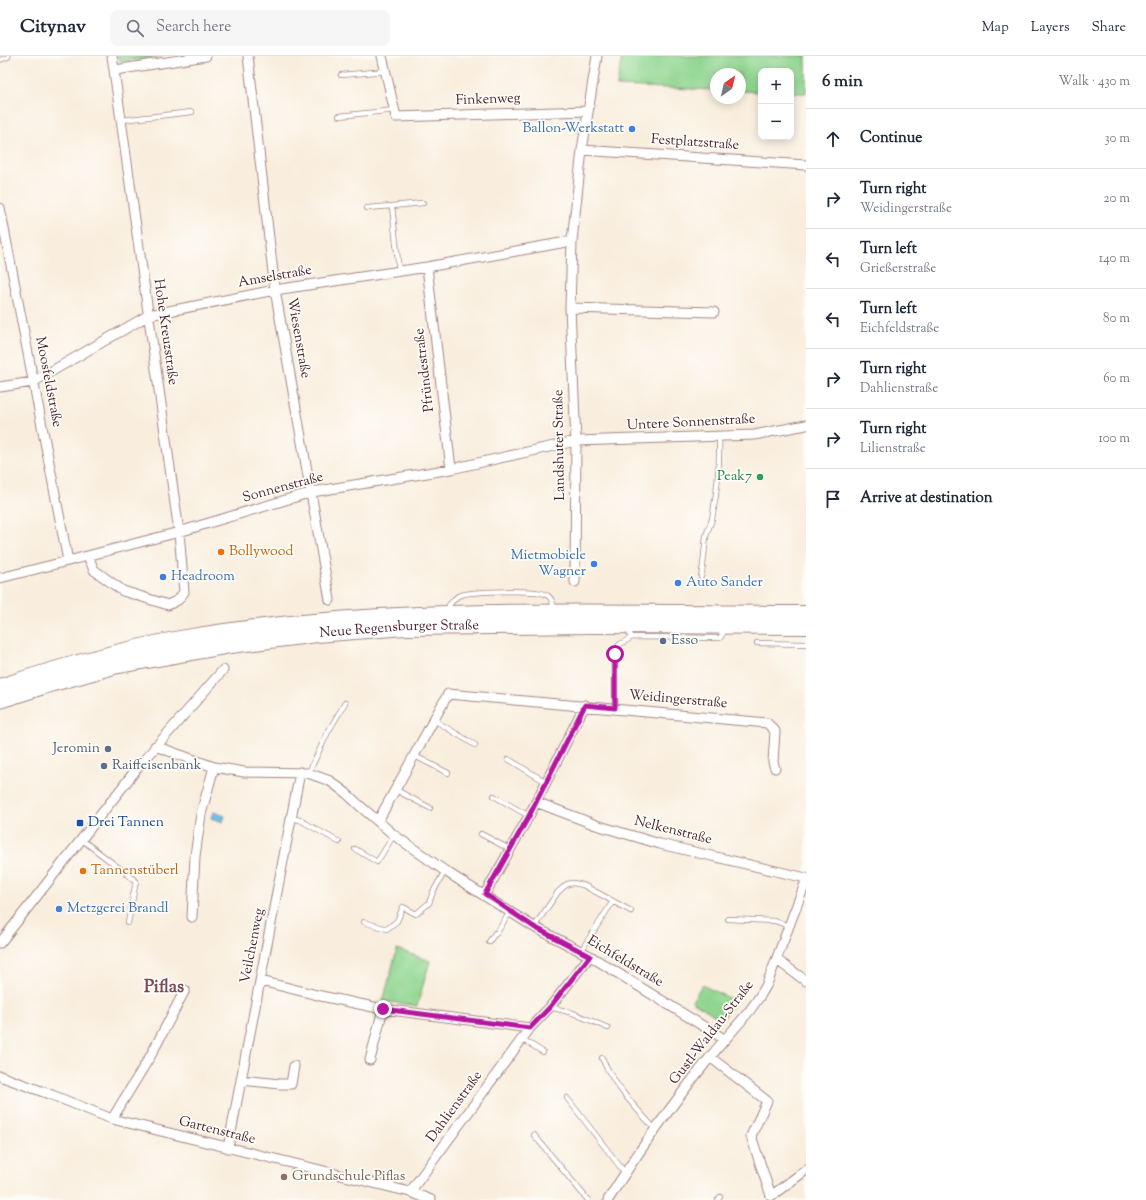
<!DOCTYPE html>
<meta charset="utf-8">
<style>
:root{--surface:#fff;--page:#f6f6f7;--text:#1f2937;--muted:#747a83;--line:#e0e1e3}
body{margin:0;font-family:"Sorts Mill Goudy",serif;background:var(--page);color:var(--text)}
.controls{position:absolute;right:12px;top:12px;display:grid;overflow:hidden;border-radius:8px;box-shadow:0 2px 10px #0003}
.controls button{width:36px;height:36px;display:grid;place-items:center;padding:0;border:0;border-bottom:1px solid var(--line);background:var(--surface);color:var(--text);font:20px sans-serif}
.compass{position:absolute;left:710px;top:12px;width:36px;height:36px;border-radius:50%;background:var(--surface);box-shadow:0 2px 10px #0003;rotate:34deg}
.stop{position:absolute;width:12px;height:12px;margin:-9px;border:3px solid #b5179e;border-radius:50%;background:#fff}
.stop.end{background:#b5179e;border-color:#fff;box-shadow:0 1px 4px #0008}
.list{margin:0;padding:0;list-style:none}
h2{display:flex;justify-content:space-between;align-items:center;height:52px;margin:0;padding:0 16px;font-size:17px}
h2 small{font-size:13px;font-weight:400;color:var(--muted)}
.list li{display:grid;grid-template-columns:26px 1fr auto;gap:12px;align-items:center;box-sizing:border-box;height:60px;padding:0 16px;border-top:1px solid var(--line)}
.list b{display:block;font-size:15px;white-space:nowrap}
.list p{margin:0;font-size:13px;white-space:nowrap;color:var(--muted)}
.list em{font-size:13px;font-style:normal;color:var(--muted)}
.icon{flex:none;width:22px;height:22px;fill:none;stroke:currentColor;stroke-width:2;stroke-linecap:round;stroke-linejoin:round}
.map{position:relative;flex:none;width:806px;height:1144px;overflow:hidden}
header{display:flex;align-items:center;gap:24px;box-sizing:border-box;height:56px;padding:0 20px;background:var(--surface);border-bottom:1px solid var(--line)}
header strong{font-size:19px}
nav{display:flex;gap:22px;margin-inline-start:auto;font-size:14px}
.search{width:280px;height:36px;background:var(--page);display:flex;align-items:center;gap:10px;box-sizing:border-box;padding:0 14px;border-radius:8px;color:var(--muted);font-size:15px}
main{display:flex}
aside{flex:1;background:var(--surface)}
.map>svg:first-child{display:block}
.green{fill:#90d690;stroke:#6d7a5e}
.water{fill:#69c2e7;stroke:#5a7089}
.lines{fill:none;stroke-linecap:round;stroke-linejoin:round}
.lane-casing{stroke:#a28684;stroke-width:6}
.street-casing{stroke:#a28684;stroke-width:11}
.highway-casing{stroke:#a28684;stroke-width:18}
.lane{stroke:#fff;stroke-width:4.5}
.street{stroke:#fff;stroke-width:9}
.highway{stroke:#fff;stroke-width:16}
.route{stroke:#b5179e;stroke-width:5}
.shop-dot{fill:#3f7fe0;stroke:#fdfcf7;stroke-width:1.5}
.leisure-dot{fill:#2e9e5b;stroke:#fdfcf7;stroke-width:1.5}
.food-dot{fill:#e8710a;stroke:#fdfcf7;stroke-width:1.5}
.service-dot{fill:#5c6f8a;stroke:#fdfcf7;stroke-width:1.5}
.transit-dot{fill:#1a4fb4;stroke:#fdfcf7;stroke-width:1.5}
.education-dot{fill:#8d6e63;stroke:#fdfcf7;stroke-width:1.5}
.labels{text-anchor:middle;dominant-baseline:central;stroke-width:3.5;stroke-linejoin:round;paint-order:stroke}
.street-label{font-size:14px;fill:#4a1f2b;stroke:#fdfcf7}
.shop-label{font-size:14px;fill:#366cbe;stroke:#fdfcf7;text-anchor:start}
.leisure-label{font-size:14px;fill:#27864d;stroke:#fdfcf7;text-anchor:end}
.food-label{font-size:14px;fill:#c56008;stroke:#fdfcf7;text-anchor:start}
.service-label{font-size:14px;fill:#4e5e75;stroke:#fdfcf7;text-anchor:start}
.transit-label{font-size:14px;fill:#164399;stroke:#fdfcf7;text-anchor:start}
.education-label{font-size:14px;fill:#785e54;stroke:#fdfcf7;text-anchor:start}
.district-label{font-size:18px;font-weight:bold;fill:#7c4959;stroke:#fdfcf7}
</style>
<header>
<strong>Citynav</strong>
<div class="search"><svg class="icon" aria-label="search" viewBox="0 0 24 24"><circle cx="10" cy="10" r="6"/><path d="M15 15l6 6"/></svg>Search here</div>
<nav><a>Map</a><a>Layers</a><a>Share</a></nav>
</header>
<main>
<div class="map">
<svg width="806" height="1144" viewBox="0 0 806 1144">
<rect width="100%" height="100%" fill="#fdfcf7"/>
<filter id="ink" filterUnits="userSpaceOnUse"><feTurbulence type="fractalNoise" baseFrequency=".025" numOctaves="2"/><feDisplacementMap in="SourceGraphic" scale="8" xChannelSelector="R" yChannelSelector="G"/><feConvolveMatrix kernelMatrix="1 2 1 2 8 2 1 2 1" color-interpolation-filters="sRGB"/></filter>
<filter id="wash" filterUnits="userSpaceOnUse"><feTurbulence type="fractalNoise" baseFrequency=".012" numOctaves="4" result="noise"/><feDisplacementMap in="SourceGraphic" scale="16" xChannelSelector="R" yChannelSelector="G"/><feGaussianBlur stdDeviation="0.9" result="paint"/><feColorMatrix in="noise" values="0 0 0 0 0 0 0 0 0 0 0 0 0 0 0 0 0 1.4 0 .05"/><feComposite in="paint" operator="in"/></filter>
<g filter="url(#wash)">
<rect width="100%" height="100%" fill="#f9eede"/>
<!-- green -->
<path class="green" d="M117,0H164L122,6L118,3Z
M622,0H806V37H791V15H761V36L740,35V18H716V34L617,30Z
M397,893L430,905L417,950L383,945Z
M702,929L735,945L722,964L692,945Z"/>
<!-- water -->
<path class="water" d="M213,756L225,760L223,766L211,762Z"/>
</g>
<g filter="url(#ink)">
<g class="lines">
<!-- lane casing -->
<g class="lane-casing">
<path id="lane" d="M0,4L8,1V0
M341,19L386,15
M339,60L395,54
M122,64L192,56
M367,152L392,150
M399,215L392,150L423,147
M701,521C704,508 704,495 706,481C707,475 710,470 712,463C717,437 720,408 719,380
M449,555V549C452,546 455,542 458,540C468,535 538,533 547,539C553,543 553,548 554,555
M627,574L632,581L720,582L725,574
M757,587L806,588
M615,652V598L619,589L632,581
M434,664L475,689
M415,700L448,717
M508,703L546,726
M308,717L310,714L328,676L345,647
M396,734L430,752
M494,740L529,760
M291,762L300,764L339,786
M481,778L511,794
M81,783L136,825L128,867
M355,793L377,806L394,779
M728,863L775,865L789,870
M364,866L387,873L397,865L403,851L416,858L429,847L433,836L445,815
M534,871L558,836L567,828L573,827L583,829L631,855
M489,886L495,877L496,878L510,856
M581,895L613,845
M550,951L573,957L608,972
M522,983L543,996
M602,1002C614,1030 635,1051 655,1073
M567,1042L625,1117
M534,1079L588,1144
M718,1144L720,1141"/>
</g>
<!-- street casing -->
<g class="street-casing">
<path id="street" d="M248,0L275,234L330,544
M382,0L396,61L588,55
M115,14L206,0
M582,94L806,109
M0,152L68,505
M427,211L451,413
M570,252L714,256
M0,331L33,326L149,259L275,234L427,211L572,185
M88,500L94,514L123,535L168,549L178,544L184,536L179,476L112,0
M0,522L68,505L179,476L312,436L451,413L576,385L754,379L806,369
M575,526L576,385L570,252L572,185L582,94L597,0
M155,690L214,711L244,716L308,717L330,725L346,737L360,750L394,779L445,815L534,871L590,900L724,983
M536,746L596,769L660,788L806,822
M378,765L448,638L767,667L775,675L773,706L775,712
M485,838L529,760L585,649
M192,861L195,800L201,758L214,711
M0,887L139,710L223,614
M777,904L806,925
M261,925L321,940L383,953L530,972
M710,1001L767,1045L751,1080L771,1140L806,1114
M370,1004L383,953
M0,1020L52,1039L112,1063L410,1136L431,1144
M241,1024L280,1028H291L294,1010
M112,1063L151,999L185,934
M228,1092L300,716
M410,1136L530,972L550,951L590,900
M608,1144C639,1094 674,1046 711,1000C730,976 753,955 767,928L806,825"/>
</g>
<!-- highway casing -->
<g class="highway-casing">
<g id="highway">
<path d="M0,631C61,611 123,593 186,582C390,548 599,557 806,558"/>
<path id="s1" d="M0,644L53,627L114,610L231,589L317,578L405,571L592,569L806,570"/>
</g>
</g>
<!-- lane -->
<use href="#lane" class="lane"/>
<!-- street -->
<use href="#street" class="street"/>
<!-- highway -->
<use href="#highway" class="highway"/>
</g>
</g>
<g class="lines" filter="url(#ink)">
<!-- route -->
<path class="route" d="M383,953L530,972L550,951L590,900L534,871L485,838L529,760L585,649L615,652V598"/>
</g>
<!-- markers -->
<g class="shop-dot">
<circle cx="632" cy="73" r="4"/>
<circle cx="594" cy="508" r="4"/>
<circle cx="163" cy="521" r="4"/>
<circle cx="678" cy="527" r="4"/>
<circle cx="59" cy="853" r="4"/>
</g>
<circle class="leisure-dot" cx="760" cy="421" r="4"/>
<g class="food-dot">
<circle cx="221" cy="496" r="4"/>
<circle cx="83" cy="815" r="4"/>
</g>
<g class="service-dot">
<circle cx="663" cy="585" r="4"/>
<circle cx="108" cy="693" r="4"/>
<circle cx="104" cy="710" r="4"/>
</g>
<rect class="transit-dot" x="76" y="763" width="8" height="8" rx="2"/>
<circle class="education-dot" cx="284" cy="1121" r="4"/>
<g class="labels">
<!-- street labels -->
<g class="street-label">
<text transform="translate(488 44) rotate(-2)">Finkenweg</text>
<text transform="translate(695 87) rotate(4)">Festplatzstraße</text>
<text transform="translate(275 221) rotate(-10)">Amselstraße</text>
<text transform="translate(165 276) rotate(82)">Hohe Kreuzstraße</text>
<text transform="translate(298 282) rotate(80)">Wiesenstraße</text>
<text transform="translate(425 314) rotate(-97)">Pfründestraße</text>
<text transform="translate(48 326) rotate(79)">Moosfeldstraße</text>
<text transform="translate(691 367) rotate(-3)">Untere Sonnenstraße</text>
<text transform="translate(560 389) rotate(-91)">Landshuter Straße</text>
<text transform="translate(283 432) rotate(-15)">Sonnenstraße</text>
<text stroke="none"><textPath href="#s1" startOffset="407">Neue Regensburger Straße</textPath></text>
<text transform="translate(678 644) rotate(5)">Weidingerstraße</text>
<text transform="translate(673 775) rotate(14)">Nelkenstraße</text>
<text transform="translate(253 890) rotate(-79)">Veilchenweg</text>
<text transform="translate(625 906) rotate(31)">Eichfeldstraße</text>
<text transform="translate(712 977) rotate(-52)">Gustl-Waldau-Straße</text>
<text transform="translate(455 1051) rotate(-54)">Dahlienstraße</text>
<text transform="translate(217 1075) rotate(14)">Gartenstraße</text>
</g>
<!-- shop labels -->
<g class="shop-label">
<text x="624" y="73" text-anchor="end">Ballon-Werkstatt</text>
<text x="586" y="500" text-anchor="end">Mietmobiele<tspan x="586" dy="16">Wagner</tspan></text>
<text x="171" y="521">Headroom</text>
<text x="686" y="527">Auto Sander</text>
<text x="67" y="853">Metzgerei Brandl</text>
</g>
<!-- leisure labels -->
<g class="leisure-label">
<text x="752" y="421">Peak7</text>
</g>
<!-- food labels -->
<g class="food-label">
<text x="229" y="496">Bollywood</text>
<text x="91" y="815">Tannenstüberl</text>
</g>
<!-- service labels -->
<g class="service-label">
<text x="671" y="585">Esso</text>
<text x="100" y="693" text-anchor="end">Jeromin</text>
<text x="112" y="710">Raiffeisenbank</text>
</g>
<!-- transit labels -->
<g class="transit-label">
<text x="88" y="767">Drei Tannen</text>
</g>
<!-- education labels -->
<g class="education-label">
<text x="292" y="1121">Grundschule Piflas</text>
</g>
<!-- district labels -->
<g class="district-label">
<text x="164" y="932">Piflas</text>
</g>
</g>
</svg>
<div class="controls">
<button>+</button>
<button>−</button>
</div>
<svg class="compass" viewBox="-18 -18 36 36"><path d="M0-13l5 13h-10z" fill="#e53935"/><path d="M0 13l5-13h-10z" fill="#747a83"/></svg>
<div class="stop" style="left:615px;top:598px"></div>
<div class="stop end" style="left:383px;top:953px"></div>
</div>
<aside>
<h2>6 min<small>Walk · 430 m</small></h2>
<ul class="list">
<li><svg class="icon" aria-label="ahead" viewBox="0 0 24 24"><path d="M12 20V5M6 11l6-6 6 6"/></svg><div><b>Continue</b></div><em>30 m</em></li>
<li><svg class="icon" aria-label="right" viewBox="0 0 24 24"><path d="M7 20v-9h11M14 6l5 5-5 5"/></svg><div><b>Turn right</b><p>Weidingerstraße</p></div><em>20 m</em></li>
<li><svg class="icon" aria-label="left" viewBox="0 0 24 24"><path d="M17 20v-9H6M10 6l-5 5 5 5"/></svg><div><b>Turn left</b><p>Grießerstraße</p></div><em>140 m</em></li>
<li><svg class="icon" aria-label="left" viewBox="0 0 24 24"><path d="M17 20v-9H6M10 6l-5 5 5 5"/></svg><div><b>Turn left</b><p>Eichfeldstraße</p></div><em>80 m</em></li>
<li><svg class="icon" aria-label="right" viewBox="0 0 24 24"><path d="M7 20v-9h11M14 6l5 5-5 5"/></svg><div><b>Turn right</b><p>Dahlienstraße</p></div><em>60 m</em></li>
<li><svg class="icon" aria-label="right" viewBox="0 0 24 24"><path d="M7 20v-9h11M14 6l5 5-5 5"/></svg><div><b>Turn right</b><p>Lilienstraße</p></div><em>100 m</em></li>
<li><svg class="icon" aria-label="arrive" viewBox="0 0 24 24"><path d="M6 21V4h12l-3 4 3 4H6"/></svg><div><b>Arrive at destination</b></div></li>
</ul>
</aside>
</main>
